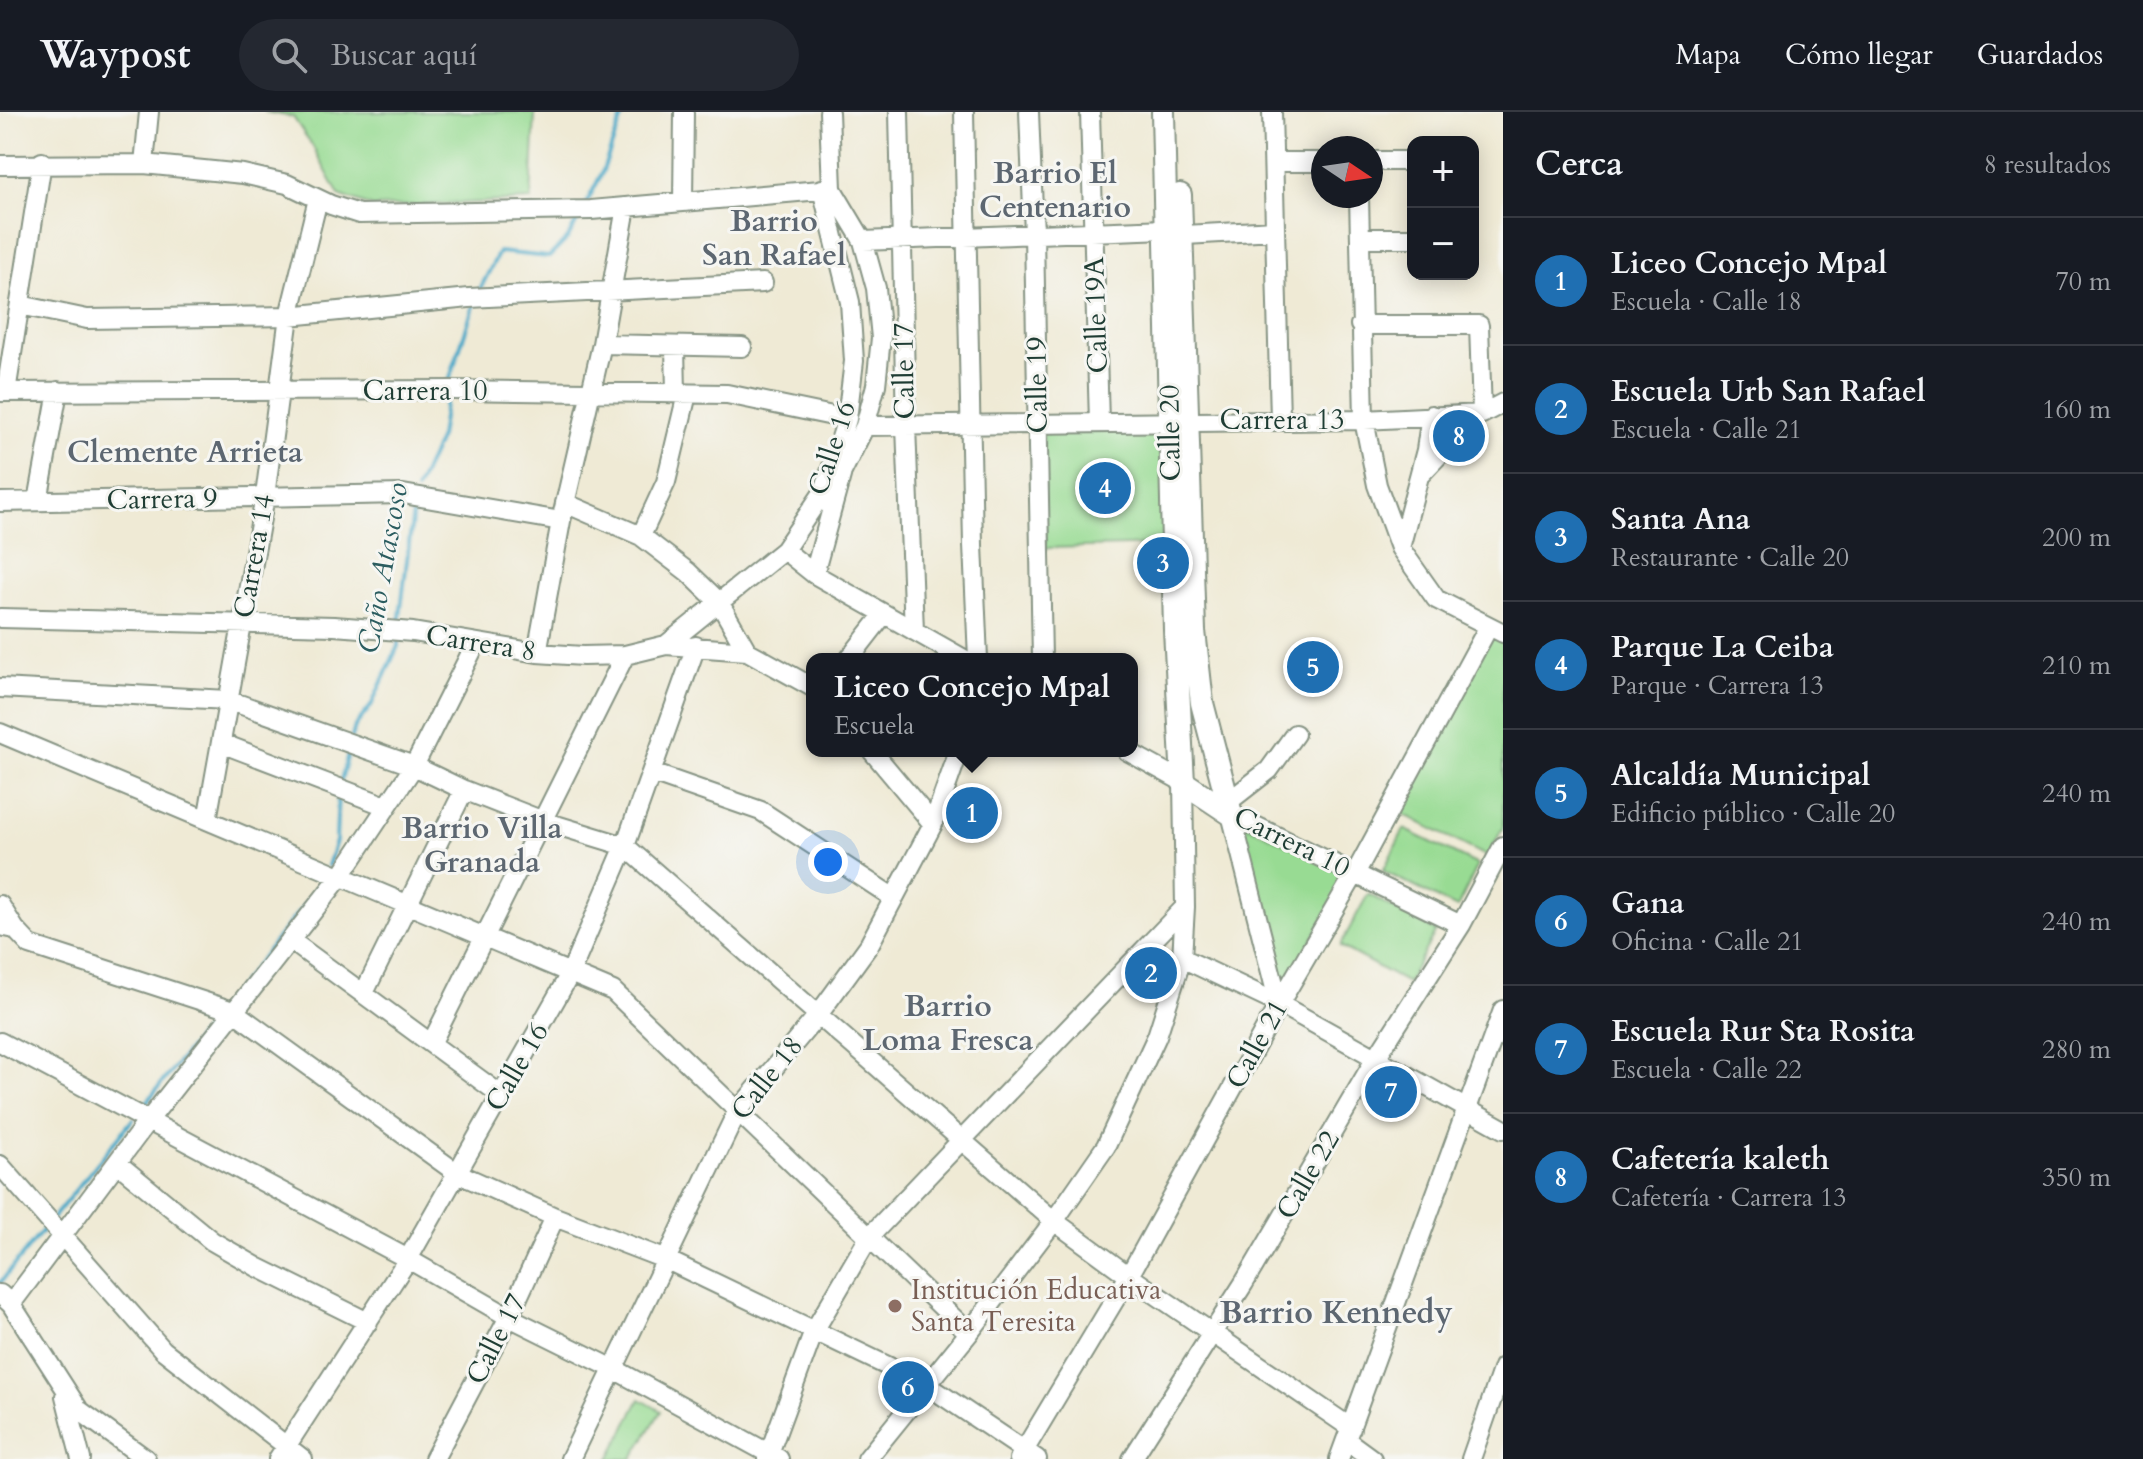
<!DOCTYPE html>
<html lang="es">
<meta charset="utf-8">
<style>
:root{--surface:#171b24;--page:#242831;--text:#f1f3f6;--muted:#9ea1a6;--line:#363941;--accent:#1f6fb2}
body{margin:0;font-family:Cardo,serif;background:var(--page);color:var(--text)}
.controls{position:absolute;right:24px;top:24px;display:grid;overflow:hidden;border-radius:16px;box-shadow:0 4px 20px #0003}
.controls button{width:72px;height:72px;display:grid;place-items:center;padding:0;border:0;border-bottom:2px solid var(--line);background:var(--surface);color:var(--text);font:40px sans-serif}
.compass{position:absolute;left:1311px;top:24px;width:72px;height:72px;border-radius:50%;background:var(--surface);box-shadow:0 4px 20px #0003;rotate:103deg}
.you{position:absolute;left:828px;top:750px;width:28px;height:28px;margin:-20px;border:6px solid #fff;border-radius:50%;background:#1a73e8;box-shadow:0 0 0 12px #1a73e833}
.badge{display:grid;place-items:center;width:52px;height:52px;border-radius:50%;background:var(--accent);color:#fff;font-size:26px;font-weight:700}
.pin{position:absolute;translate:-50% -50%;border:4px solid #fff;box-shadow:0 2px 8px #0006}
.popup{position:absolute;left:806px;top:541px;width:332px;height:104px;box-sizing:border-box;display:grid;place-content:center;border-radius:16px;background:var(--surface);filter:drop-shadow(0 2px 6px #0005);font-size:26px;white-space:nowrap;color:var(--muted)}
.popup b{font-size:30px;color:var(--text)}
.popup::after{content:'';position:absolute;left:50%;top:100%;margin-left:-16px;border:16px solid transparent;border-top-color:var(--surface)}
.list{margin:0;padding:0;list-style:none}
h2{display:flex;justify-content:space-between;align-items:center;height:104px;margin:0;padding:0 32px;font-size:34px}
h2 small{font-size:26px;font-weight:400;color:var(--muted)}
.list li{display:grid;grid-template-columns:52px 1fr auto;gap:24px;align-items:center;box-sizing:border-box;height:128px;padding:0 32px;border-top:2px solid var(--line)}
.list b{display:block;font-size:30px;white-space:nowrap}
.list p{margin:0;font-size:26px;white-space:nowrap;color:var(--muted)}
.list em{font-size:26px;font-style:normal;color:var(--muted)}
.icon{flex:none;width:44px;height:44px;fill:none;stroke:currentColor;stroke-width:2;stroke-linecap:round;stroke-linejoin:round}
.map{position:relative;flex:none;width:1503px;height:1347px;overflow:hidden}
header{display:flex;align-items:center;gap:48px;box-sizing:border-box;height:112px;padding:0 40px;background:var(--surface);border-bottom:2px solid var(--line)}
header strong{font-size:38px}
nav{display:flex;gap:44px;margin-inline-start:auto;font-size:28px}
.search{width:560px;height:72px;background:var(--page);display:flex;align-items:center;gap:20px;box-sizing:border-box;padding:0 28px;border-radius:44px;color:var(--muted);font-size:30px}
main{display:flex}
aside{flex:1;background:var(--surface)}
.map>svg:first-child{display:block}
.green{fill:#98db93;stroke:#5c8c64;stroke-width:2}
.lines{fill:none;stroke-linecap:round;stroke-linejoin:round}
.stream{stroke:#48a9c8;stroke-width:4}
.minor-casing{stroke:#879484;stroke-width:22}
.tertiary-casing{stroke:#879484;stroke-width:26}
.minor{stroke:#fff;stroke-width:18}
.tertiary{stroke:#fff;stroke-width:22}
.education-dot{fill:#8d6e63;stroke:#f6f6f2;stroke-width:3}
.labels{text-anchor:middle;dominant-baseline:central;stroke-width:6;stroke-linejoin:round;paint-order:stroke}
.street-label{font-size:28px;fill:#1f3d34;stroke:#f6f6f2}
.education-label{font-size:28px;fill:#785e54;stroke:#f6f6f2;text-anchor:start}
.neighbourhood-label{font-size:30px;font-weight:bold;fill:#5d6771;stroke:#f6f6f2}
.water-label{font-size:30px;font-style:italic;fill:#2b5d60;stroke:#f6f6f2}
.quarter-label{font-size:32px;font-weight:bold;fill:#5d6771;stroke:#f6f6f2}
</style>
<header>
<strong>Waypost</strong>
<div class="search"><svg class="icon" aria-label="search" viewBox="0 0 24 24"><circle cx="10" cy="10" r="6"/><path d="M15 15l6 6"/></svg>Buscar aquí</div>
<nav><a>Mapa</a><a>Cómo llegar</a><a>Guardados</a></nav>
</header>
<main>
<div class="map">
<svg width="1503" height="1347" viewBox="0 0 1503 1347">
<rect width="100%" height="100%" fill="#f6f6f2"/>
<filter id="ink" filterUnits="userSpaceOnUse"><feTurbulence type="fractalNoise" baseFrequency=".0125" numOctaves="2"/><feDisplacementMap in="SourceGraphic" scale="16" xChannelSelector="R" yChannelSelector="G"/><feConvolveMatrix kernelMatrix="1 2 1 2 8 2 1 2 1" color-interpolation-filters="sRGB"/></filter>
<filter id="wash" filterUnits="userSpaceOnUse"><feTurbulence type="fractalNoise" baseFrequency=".006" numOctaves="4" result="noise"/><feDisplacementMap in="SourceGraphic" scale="32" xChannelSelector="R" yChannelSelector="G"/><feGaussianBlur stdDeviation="1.8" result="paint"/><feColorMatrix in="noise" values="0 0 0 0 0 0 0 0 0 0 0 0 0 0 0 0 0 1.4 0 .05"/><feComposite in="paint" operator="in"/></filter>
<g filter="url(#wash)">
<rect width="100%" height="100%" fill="#efead5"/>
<!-- green -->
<path class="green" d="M264,0H535L531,88L373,95L339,83L313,35L293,5Z
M1165,317L1167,433L1046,436L1043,320Z
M1488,521L1503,529V715L1488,745L1395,698Z
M1237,709L1350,762L1281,881Z
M1404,717L1478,753L1457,796L1383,759Z
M1368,782L1436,819L1407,871L1340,834Z
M640,1287L661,1299L632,1347H609Z"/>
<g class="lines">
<!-- stream -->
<path class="stream" d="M585,94L602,61L624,0
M478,181L499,140L549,145L568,126L579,105
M448,272L474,193
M416,378L440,325L446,285
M399,513L414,391
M352,625L355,614L371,594L398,534V526
M340,672L349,638
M328,754L336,729L338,680
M226,891L324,768L326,763
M141,997L218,901
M53,1106L133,1007
M0,1171L47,1113"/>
</g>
</g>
<g filter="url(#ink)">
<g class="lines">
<!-- minor casing -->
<g class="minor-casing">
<path id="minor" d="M899,0L906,314L914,519
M964,0L973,433L978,547
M1029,0L1034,122L1042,547
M1090,0L1099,310
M1272,0L1280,307
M1371,49H1413
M1274,50H1323
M144,52L149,0
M0,53L144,52L243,62L287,72L331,93L359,102L591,98L832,77
M1359,84L1364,308L1377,373L1400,436L1436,487L1503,521
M683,90L684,0
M1360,126H1413
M863,129L1166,117L1185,123L1275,118
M20,193L87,207L289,204L469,186L763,171
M1360,213H1479L1482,302
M602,232L742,235
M675,234L676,281
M0,280L453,278L727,282L847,307
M6,280L42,50
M865,314L1364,308L1482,302L1503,291
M1420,363L1479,301
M38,389L58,279
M0,390L403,382L561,409
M565,391L641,424L688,460L719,490L747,539L812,575
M641,424L666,370L687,282
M1400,436L1426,338L1431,303
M784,438L814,462L964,547
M814,462L842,360L865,314L876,273L881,226L876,176L863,129L832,77L829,0
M0,506L334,514L413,520L537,541L583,544L625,543L666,533L747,539
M666,533L784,438L824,379L847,307L854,249L850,190L822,77
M537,541L561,409L602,232L626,95
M849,547L884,502
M0,576L228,588L414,654L464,678L543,709L625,734L1054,1109L1129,1164L1351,1316
M0,621L613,879L969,1221
M221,631L386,694
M872,639L933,712
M652,661L761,699L894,786
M1228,690L1269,658L1295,622
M1231,702L1461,813
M1231,702L1279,892
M207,708L265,384L289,204L318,87
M0,793L15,817
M0,814L15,817L30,833L233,899L457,1061L555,1105L667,1148L927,1273L1037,1347
M290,828L501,983
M1182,846L1279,892L1503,1017
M364,881L464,678
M0,930L408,1147L509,1205L614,1257L779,1347
M432,930L625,543
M117,1051L212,1129L257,1155L368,1210
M0,1053L163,1238L303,1347
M0,1182L11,1192L79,1298L146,1347
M11,1192L148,1009L340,765L414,654L476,531
M65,1284L81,1347
M1346,1328L1372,1347
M278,1347L408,1147L570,862L625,734L696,534
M434,1347L509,1205L555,1105
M570,1347L737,1000L818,903L869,833L933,712L959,639
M767,1347L814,1219L869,1125L1185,795
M867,1347L969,1221L1054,1109L1106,1034L1157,924L1182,846L1185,795L1183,670L1127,639
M1019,1347L1129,1164L1279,892L1356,760L1489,514
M1132,1347L1244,1171L1376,946L1461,813L1503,734
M1339,1347L1503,898
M1471,1347L1503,1255"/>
</g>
<!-- tertiary casing -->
<g class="tertiary-casing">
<path id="tertiary" d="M1163,0L1175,518L1183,670L1231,702
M1180,83L1194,519L1202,591L1231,702"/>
</g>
<!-- minor -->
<use href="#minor" class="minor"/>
<!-- tertiary -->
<use href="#tertiary" class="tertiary"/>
</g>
</g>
<!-- markers -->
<circle class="education-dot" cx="895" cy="1194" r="8"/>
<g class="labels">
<!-- street labels -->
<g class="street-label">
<text transform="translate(1096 203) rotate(-92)">Calle 19A</text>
<text transform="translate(904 259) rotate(-91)">Calle 17</text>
<text transform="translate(1037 273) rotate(-91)">Calle 19</text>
<text x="425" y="279">Carrera 10</text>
<text x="1282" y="308">Carrera 13</text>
<text transform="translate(1170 321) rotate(-91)">Calle 20</text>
<text transform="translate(832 336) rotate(-72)">Calle 16</text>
<text transform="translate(162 387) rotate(-1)">Carrera 9</text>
<text transform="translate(254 444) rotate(-80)">Carrera 14</text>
<text transform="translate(481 531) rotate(9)">Carrera 8</text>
<text transform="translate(1292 730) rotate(26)">Carrera 10</text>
<text transform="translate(1257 932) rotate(-61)">Calle 21</text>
<text transform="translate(517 955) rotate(-60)">Calle 16</text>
<text transform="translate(767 966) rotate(-52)">Calle 18</text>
<text transform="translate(1308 1063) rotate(-60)">Calle 22</text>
<text transform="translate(496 1227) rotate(-63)">Calle 17</text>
</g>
<!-- education labels -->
<g class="education-label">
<text x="911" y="1178">Institución Educativa<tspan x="911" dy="32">Santa Teresita</tspan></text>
</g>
<!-- neighbourhood labels -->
<g class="neighbourhood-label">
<text x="1055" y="61">Barrio El<tspan x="1055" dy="34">Centenario</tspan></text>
<text x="774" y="109">Barrio<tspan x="774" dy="34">San Rafael</tspan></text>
<text x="185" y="340">Clemente Arrieta</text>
<text x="482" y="716">Barrio Villa<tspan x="482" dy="34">Granada</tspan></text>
<text x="948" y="894">Barrio<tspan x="948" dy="34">Loma Fresca</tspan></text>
</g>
<!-- water labels -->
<g class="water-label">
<text transform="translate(383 456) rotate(-80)">Caño Atascoso</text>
</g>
<!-- quarter labels -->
<g class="quarter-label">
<text x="1336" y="1201">Barrio Kennedy</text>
</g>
</g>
</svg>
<div class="controls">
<button>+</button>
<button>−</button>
</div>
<svg class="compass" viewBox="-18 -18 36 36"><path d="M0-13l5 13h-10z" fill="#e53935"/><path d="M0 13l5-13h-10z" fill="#9ea1a6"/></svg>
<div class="you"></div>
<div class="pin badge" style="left:972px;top:701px">1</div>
<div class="popup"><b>Liceo Concejo Mpal</b>Escuela</div>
<div class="pin badge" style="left:1151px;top:861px">2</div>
<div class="pin badge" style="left:1163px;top:451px">3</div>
<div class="pin badge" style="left:1105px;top:376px">4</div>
<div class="pin badge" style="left:1313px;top:555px">5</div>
<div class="pin badge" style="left:908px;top:1275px">6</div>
<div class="pin badge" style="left:1391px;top:980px">7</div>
<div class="pin badge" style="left:1459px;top:324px">8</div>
</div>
<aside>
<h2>Cerca<small>8 resultados</small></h2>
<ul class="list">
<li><span class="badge">1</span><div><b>Liceo Concejo Mpal</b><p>Escuela · Calle 18</p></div><em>70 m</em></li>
<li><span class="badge">2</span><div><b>Escuela Urb San Rafael</b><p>Escuela · Calle 21</p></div><em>160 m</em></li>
<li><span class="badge">3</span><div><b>Santa Ana</b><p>Restaurante · Calle 20</p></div><em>200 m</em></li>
<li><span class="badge">4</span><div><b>Parque La Ceiba</b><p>Parque · Carrera 13</p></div><em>210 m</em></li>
<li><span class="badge">5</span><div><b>Alcaldía Municipal</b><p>Edificio público · Calle 20</p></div><em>240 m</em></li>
<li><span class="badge">6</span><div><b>Gana</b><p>Oficina · Calle 21</p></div><em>240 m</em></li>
<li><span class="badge">7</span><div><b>Escuela Rur Sta Rosita</b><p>Escuela · Calle 22</p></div><em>280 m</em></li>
<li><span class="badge">8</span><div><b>Cafetería kaleth</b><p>Cafetería · Carrera 13</p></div><em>350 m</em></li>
</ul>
</aside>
</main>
